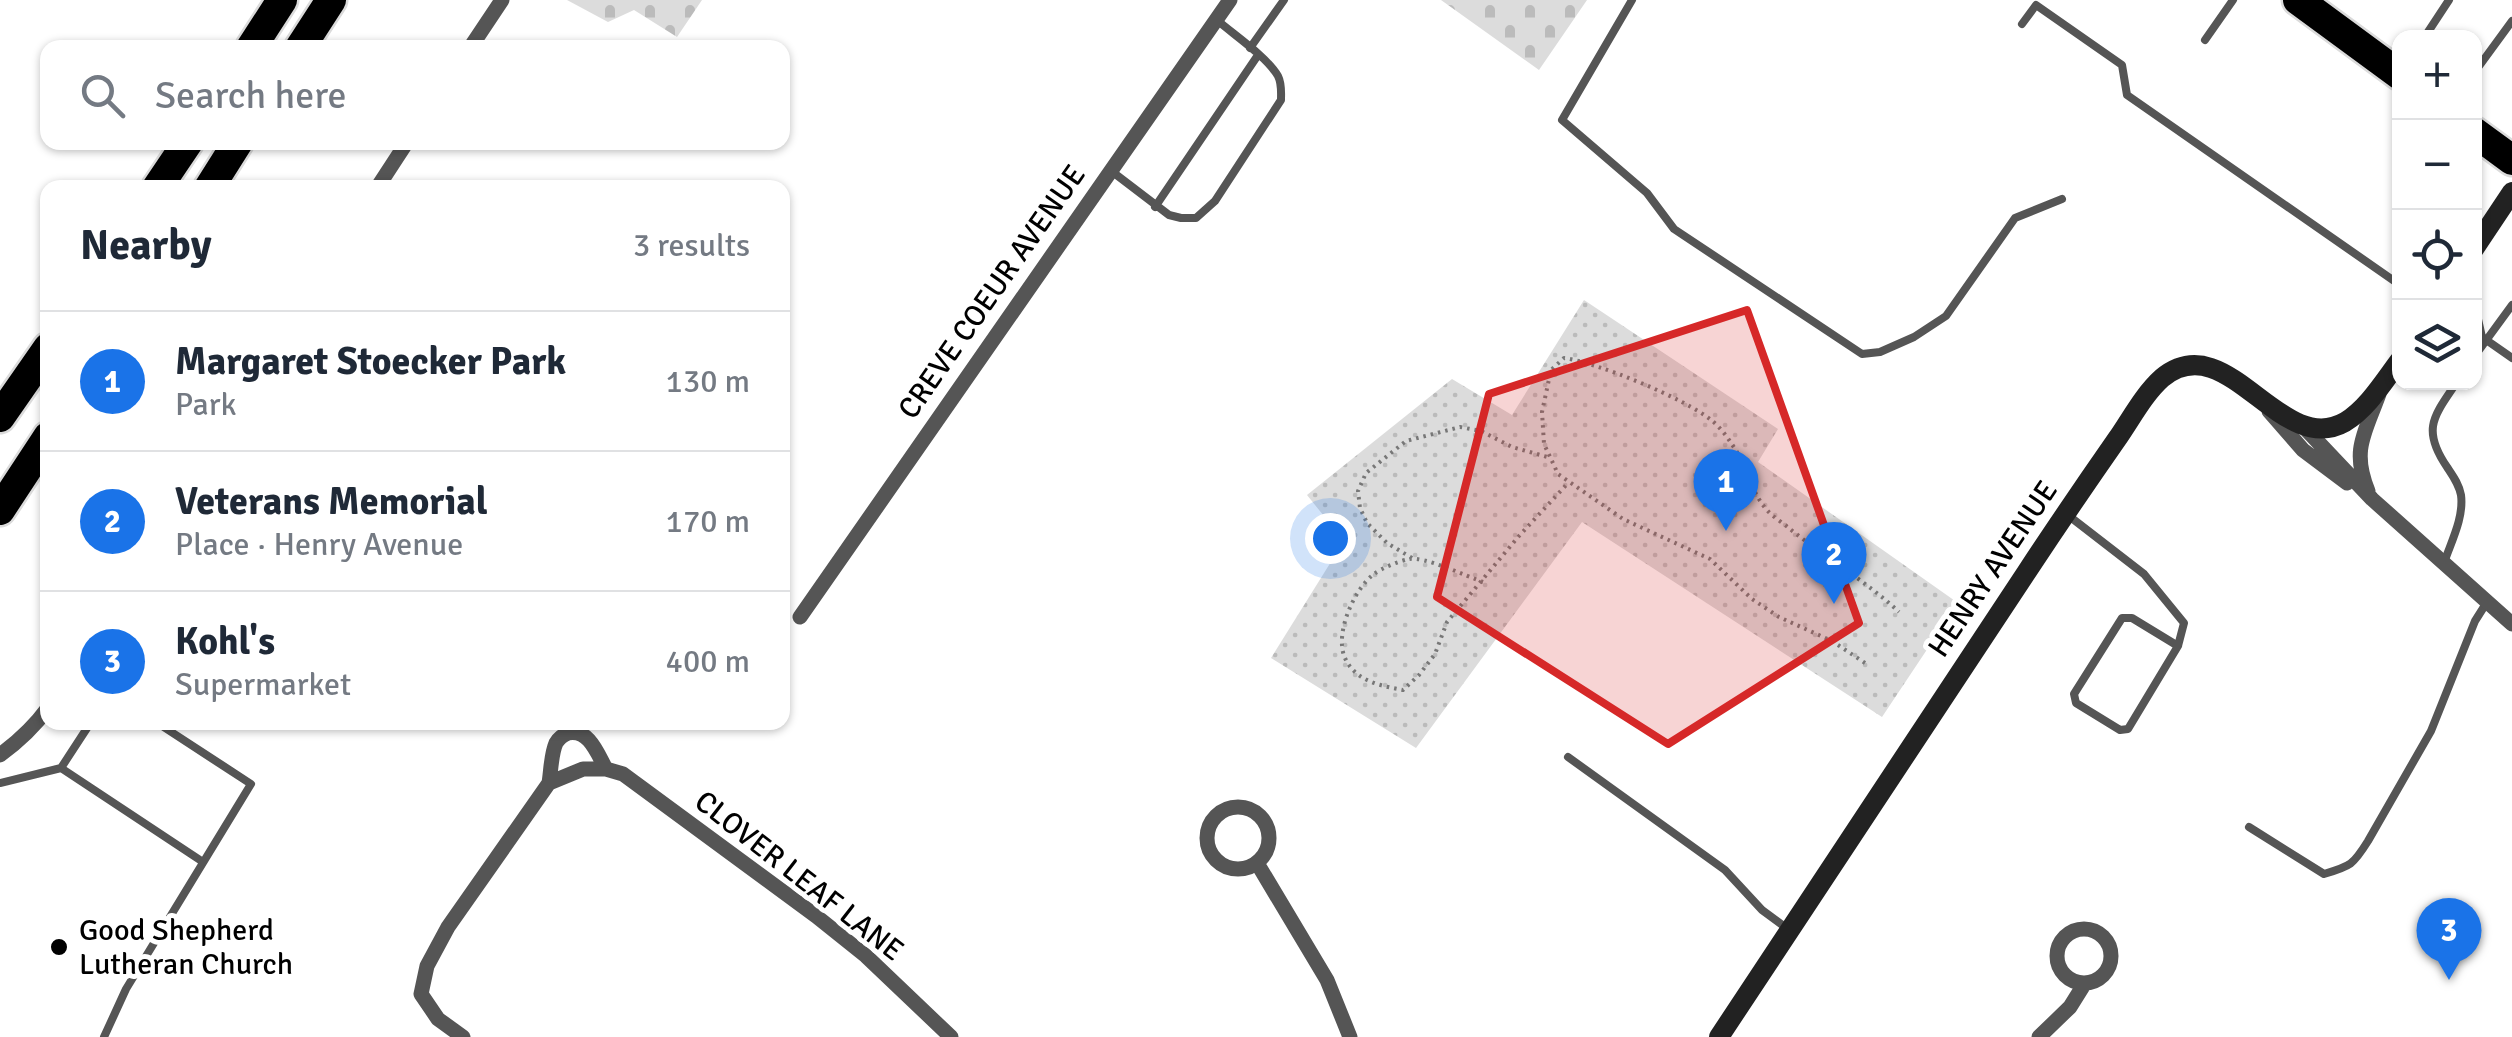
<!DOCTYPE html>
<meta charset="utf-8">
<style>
:root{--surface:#fff;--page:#f2f2f3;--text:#1f2937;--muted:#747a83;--line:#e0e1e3;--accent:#1a73e8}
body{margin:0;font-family:Signika,sans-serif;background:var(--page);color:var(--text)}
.controls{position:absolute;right:30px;top:30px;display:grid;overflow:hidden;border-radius:20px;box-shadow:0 2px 8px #0004}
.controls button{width:90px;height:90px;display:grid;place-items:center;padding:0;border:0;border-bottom:2px solid var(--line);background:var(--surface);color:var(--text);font:50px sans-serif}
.you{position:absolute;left:1330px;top:538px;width:35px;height:35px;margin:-25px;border:8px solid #fff;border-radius:50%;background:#1a73e8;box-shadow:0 0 0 15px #1a73e833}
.badge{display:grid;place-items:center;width:65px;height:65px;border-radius:50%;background:var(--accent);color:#fff;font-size:32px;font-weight:700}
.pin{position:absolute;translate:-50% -82px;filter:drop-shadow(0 2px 5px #0008)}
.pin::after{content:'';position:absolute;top:52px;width:35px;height:30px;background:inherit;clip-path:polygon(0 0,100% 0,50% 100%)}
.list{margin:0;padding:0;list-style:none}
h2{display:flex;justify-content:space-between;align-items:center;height:130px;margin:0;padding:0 40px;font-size:42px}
h2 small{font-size:32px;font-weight:400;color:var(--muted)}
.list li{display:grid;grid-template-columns:65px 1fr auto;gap:30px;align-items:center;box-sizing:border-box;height:140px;padding:0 40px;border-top:2px solid var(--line)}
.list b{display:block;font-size:38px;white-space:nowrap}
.list p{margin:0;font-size:32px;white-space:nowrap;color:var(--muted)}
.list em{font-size:32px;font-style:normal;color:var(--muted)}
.icon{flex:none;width:55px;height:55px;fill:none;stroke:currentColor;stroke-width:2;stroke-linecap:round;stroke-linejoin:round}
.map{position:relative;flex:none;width:2512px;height:1037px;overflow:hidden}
.search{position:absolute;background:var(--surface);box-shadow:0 2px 8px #0004;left:40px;top:40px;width:750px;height:110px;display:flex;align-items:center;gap:25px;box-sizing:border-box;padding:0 35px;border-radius:20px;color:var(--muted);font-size:38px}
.panel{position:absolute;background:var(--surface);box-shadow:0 2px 8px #0004;left:40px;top:180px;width:750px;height:550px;border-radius:20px}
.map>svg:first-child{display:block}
.grass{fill:url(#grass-dots)}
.cemetery{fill:url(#cemetery-stones)}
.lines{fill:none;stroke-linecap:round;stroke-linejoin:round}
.highway-casing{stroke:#dbdbdb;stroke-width:35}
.path{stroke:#777;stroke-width:4;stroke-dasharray:2.5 5;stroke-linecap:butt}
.lane{stroke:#555;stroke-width:8}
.street{stroke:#555;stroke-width:15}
.secondary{stroke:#222;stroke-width:20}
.highway{stroke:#000;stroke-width:30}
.marked{fill:#d62828;fill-opacity:0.2;stroke:#d62828;stroke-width:8;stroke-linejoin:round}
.poi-dot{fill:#000;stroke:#fff;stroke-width:4}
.labels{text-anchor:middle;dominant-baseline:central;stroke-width:10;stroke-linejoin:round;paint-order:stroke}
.street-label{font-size:30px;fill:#000;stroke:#fff}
.poi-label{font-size:30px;fill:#000;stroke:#fff;text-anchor:start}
</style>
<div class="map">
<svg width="2512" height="1037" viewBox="0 0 2512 1037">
<defs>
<pattern id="grass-dots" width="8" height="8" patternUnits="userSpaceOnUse" patternTransform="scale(2.5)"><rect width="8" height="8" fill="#dcdcdc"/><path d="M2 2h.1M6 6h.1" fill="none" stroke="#bbb" stroke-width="1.8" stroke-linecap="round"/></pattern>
<pattern id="cemetery-stones" width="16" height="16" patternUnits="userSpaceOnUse" patternTransform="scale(2.5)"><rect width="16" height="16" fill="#dcdcdc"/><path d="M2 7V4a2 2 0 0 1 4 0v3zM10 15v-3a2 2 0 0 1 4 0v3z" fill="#bbb"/></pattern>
</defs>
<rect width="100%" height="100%" fill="#fff"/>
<!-- grass -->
<path class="grass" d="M1584,300L1778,429L1758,462L1958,603L1882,717L1582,522L1416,748L1271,658L1344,541L1307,495L1452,379L1512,415Z"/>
<!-- cemetery -->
<path class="cemetery" d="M567,0H702L677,37L634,10L608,22Z
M1441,0H1587L1539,70Z"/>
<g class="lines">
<!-- highway casing -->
<g class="highway-casing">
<path id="highway" d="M2298,0L2400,75
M251,48L282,0
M300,48L331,0
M2474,132L2512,160
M157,188L188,142
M209,188L238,142
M0,417L48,348
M0,510L48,437"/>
</g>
<!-- path -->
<path class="path" d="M1412,558L1387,543L1367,523L1360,508L1358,491L1366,473L1406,441L1460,427L1481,431L1512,447L1551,458
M1483,582C1466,576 1424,556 1409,559C1399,561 1382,568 1374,574C1354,589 1334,634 1345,658C1355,681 1381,686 1403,690L1419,675L1435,654L1447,622L1519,536L1569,482
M1865,663L1832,641L1779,617L1752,599L1710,559L1623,519L1558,474L1544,444L1542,412L1551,370L1564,358C1596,362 1686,399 1711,420C1718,425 1726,435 1731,443C1746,463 1749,490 1767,510C1773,517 1783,523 1790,529C1826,558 1866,581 1899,612"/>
<!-- lane -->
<path class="lane" d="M1632,0L1562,120L1647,193L1674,229L1862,354L1880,352L1914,337L1946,316L2015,218L2062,199
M2022,24L2036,5L2122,65L2127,95L2400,285
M2424,38L2449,0
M2205,40L2233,0
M1250,48L1284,0
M2474,73L2512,21
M1110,170L1169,215L1181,218H1196L1215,201L1281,100C1281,92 1282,84 1278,76C1266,56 1234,35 1217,20
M1155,207L1258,55
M2474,317L2478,319L2482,337L2512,358
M2474,357L2512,305
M2069,516L2144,574L2184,623L2178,646L2128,729L2120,730L2076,703L2074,694L2122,618H2132L2178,646
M2444,563C2451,542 2464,518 2461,495C2459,484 2453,476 2447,467C2421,429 2434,416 2457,382
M1568,757L1725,870L1762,910L1789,930
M61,768L91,722
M0,783L61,768L203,862
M2249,827L2324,874C2351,866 2353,865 2368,841L2431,731L2475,621L2487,602
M104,1037L126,989L251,784L156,722"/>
<!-- street -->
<path class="street" d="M470,48L502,0
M377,188L407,142
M2269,411L2303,450L2347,483
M2302,425L2372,499L2512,624
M2368,491C2351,450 2365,433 2379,394
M800,617L1230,0
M0,755C19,741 34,727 48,708
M549,783C551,771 551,754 556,743C559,738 563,735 568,733C589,728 598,755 606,769
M1207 838a31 31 0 1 1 62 0a31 31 0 1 1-62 0Z
M1257,863L1327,980L1350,1037
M2057 956a27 27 0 1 1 54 0a27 27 0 1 1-54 0Z
M463,1037L438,1019L421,994L427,966L448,927L549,783L583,769H606L623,774L816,916L866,956L951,1037
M2039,1037L2070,1007L2085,983"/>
<!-- secondary -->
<path class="secondary" d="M2474,249L2512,192
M1719,1037C1822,881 1925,726 2028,570C2057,526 2087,482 2117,439C2131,419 2144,394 2162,378C2227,324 2280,459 2345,422C2368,408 2384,381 2400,360"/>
<!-- highway -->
<use href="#highway" class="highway"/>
</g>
<!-- marked area -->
<path class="marked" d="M1747,310L1859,623L1668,744L1437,597L1489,394Z"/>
<!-- markers -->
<circle class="poi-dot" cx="59" cy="947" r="10"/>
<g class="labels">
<!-- street labels -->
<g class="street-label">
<text transform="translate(992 292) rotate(-55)">CREVE COEUR AVENUE</text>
<text transform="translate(1993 569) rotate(-56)">HENRY AVENUE</text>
<text transform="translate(799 876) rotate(38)">CLOVER LEAF LANE</text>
</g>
<!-- poi labels -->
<g class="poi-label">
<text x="79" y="930">Good Shepherd<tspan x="79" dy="34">Lutheran Church</tspan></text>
</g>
</g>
</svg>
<div class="controls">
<button>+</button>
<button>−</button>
<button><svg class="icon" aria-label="locate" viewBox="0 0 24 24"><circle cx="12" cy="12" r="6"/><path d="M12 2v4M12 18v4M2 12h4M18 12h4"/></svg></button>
<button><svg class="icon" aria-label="layers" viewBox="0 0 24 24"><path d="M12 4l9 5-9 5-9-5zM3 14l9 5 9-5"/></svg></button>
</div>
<div class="you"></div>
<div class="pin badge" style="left:1726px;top:531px">1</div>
<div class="pin badge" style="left:1834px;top:604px">2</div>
<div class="pin badge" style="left:2449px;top:980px">3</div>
<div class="search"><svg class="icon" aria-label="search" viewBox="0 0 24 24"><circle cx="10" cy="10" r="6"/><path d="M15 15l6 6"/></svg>Search here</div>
<section class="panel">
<h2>Nearby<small>3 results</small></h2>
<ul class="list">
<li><span class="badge">1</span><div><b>Margaret Stoecker Park</b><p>Park</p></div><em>130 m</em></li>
<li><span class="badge">2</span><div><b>Veterans Memorial</b><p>Place · Henry Avenue</p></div><em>170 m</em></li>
<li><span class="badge">3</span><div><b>Kohl's</b><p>Supermarket</p></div><em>400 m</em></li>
</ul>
</section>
</div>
